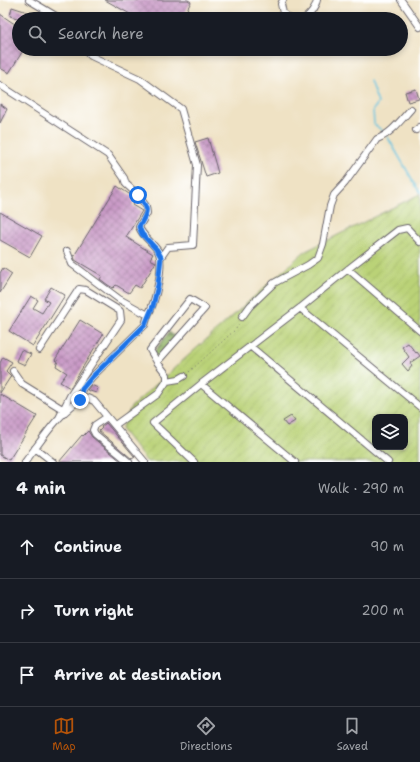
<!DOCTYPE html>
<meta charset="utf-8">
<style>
:root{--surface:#171b24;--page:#242831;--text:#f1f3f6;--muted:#9ea1a6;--line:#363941;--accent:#b45309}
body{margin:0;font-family:"Shantell Sans",sans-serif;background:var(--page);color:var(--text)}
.controls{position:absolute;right:12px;bottom:12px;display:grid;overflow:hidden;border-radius:8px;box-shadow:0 2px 6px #0003}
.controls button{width:36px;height:36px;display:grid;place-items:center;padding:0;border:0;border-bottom:1px solid var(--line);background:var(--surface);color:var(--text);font:20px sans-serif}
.stop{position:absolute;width:12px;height:12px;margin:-9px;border:3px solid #1a73e8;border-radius:50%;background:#fff}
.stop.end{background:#1a73e8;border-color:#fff;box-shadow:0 1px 4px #0008}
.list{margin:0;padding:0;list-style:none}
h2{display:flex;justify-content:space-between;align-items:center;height:52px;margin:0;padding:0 16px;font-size:17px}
h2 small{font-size:13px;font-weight:400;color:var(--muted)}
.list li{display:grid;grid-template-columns:26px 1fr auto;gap:12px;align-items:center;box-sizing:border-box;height:64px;padding:0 16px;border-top:1px solid var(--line)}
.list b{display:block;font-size:15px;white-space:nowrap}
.list em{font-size:13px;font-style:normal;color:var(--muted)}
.icon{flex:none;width:22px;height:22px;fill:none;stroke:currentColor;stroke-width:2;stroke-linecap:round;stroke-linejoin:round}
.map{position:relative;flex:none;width:420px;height:462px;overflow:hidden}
.search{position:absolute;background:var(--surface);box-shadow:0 2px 6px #0003;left:12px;right:12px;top:12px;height:44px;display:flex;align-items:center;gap:10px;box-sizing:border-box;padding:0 14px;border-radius:22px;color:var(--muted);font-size:15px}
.sheet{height:244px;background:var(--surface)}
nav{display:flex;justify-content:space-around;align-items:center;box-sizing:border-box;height:56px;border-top:1px solid var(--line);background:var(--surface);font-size:11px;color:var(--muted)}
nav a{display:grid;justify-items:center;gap:2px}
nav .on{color:var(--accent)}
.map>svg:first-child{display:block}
.forest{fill:url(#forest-firs);stroke:#5a6b52}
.garden{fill:url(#garden-furrows);stroke:#6e7a59;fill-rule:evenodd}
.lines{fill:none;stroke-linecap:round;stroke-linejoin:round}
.stream{stroke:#64c4e2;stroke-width:1.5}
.building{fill:url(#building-cross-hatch)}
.minor-casing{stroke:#6a656b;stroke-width:8}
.path{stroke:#6a656b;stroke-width:1;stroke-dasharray:1 3;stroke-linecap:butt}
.minor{stroke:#fff;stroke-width:6}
.route{stroke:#1a73e8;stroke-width:5}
</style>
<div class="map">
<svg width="420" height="462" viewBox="0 0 420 462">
<defs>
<pattern id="forest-firs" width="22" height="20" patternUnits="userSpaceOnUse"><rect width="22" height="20" fill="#93b468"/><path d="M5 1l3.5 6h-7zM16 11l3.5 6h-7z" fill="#789257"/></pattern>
<pattern id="garden-furrows" width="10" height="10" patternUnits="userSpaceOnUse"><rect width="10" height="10" fill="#bad277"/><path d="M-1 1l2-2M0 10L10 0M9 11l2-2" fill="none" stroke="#a0b468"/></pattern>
<pattern id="building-cross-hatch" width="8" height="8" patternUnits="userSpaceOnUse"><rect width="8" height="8" fill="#c897c5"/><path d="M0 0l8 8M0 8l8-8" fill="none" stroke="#a27ba1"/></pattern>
</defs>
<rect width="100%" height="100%" fill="#fff"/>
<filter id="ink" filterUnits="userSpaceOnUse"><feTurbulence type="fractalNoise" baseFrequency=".025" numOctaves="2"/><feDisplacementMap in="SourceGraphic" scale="8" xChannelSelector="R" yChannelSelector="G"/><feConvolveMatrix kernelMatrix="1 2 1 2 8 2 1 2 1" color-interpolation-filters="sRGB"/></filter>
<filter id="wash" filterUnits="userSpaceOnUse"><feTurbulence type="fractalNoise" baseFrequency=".012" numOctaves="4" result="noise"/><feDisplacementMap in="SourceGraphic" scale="16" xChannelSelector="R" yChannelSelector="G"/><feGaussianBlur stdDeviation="0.9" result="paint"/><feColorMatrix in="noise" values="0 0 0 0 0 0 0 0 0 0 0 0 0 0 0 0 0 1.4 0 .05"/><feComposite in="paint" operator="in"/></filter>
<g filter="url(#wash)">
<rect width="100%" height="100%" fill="#efe2c4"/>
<!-- forest -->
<path class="forest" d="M169,332L176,337L158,357L155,355L154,352Z"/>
<!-- garden -->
<path class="garden" d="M420,194V462H147L121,429L131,407L304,252ZM375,417H405V447H375Z"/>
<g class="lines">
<!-- stream -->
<path class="stream" d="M370,81L378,103L373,110L374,124L385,133
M387,136L420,193"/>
</g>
<g id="blocks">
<!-- building -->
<path class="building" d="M105,0H188L191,2L182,19H139Z
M12,7L46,18L45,19H21L10,16Z
M0,14L19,27V49H24L9,73L0,68Z
M416,89L419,99L408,102L405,92Z
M0,104L7,109L0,123Z
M208,138L218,173L206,177L195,142Z
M117,186L135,198L136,200L132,205L142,211L126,237L153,254L150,259L156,262L140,288L135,285L129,293L116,285L113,288L108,285L100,279L102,276L75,260L74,256Z
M0,212L42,236L30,257L0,240Z
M3,268L12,274L0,293V273Z
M51,287L65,295L33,346L9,331L31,296L38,300L33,308L42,313L49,302L44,299Z
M80,320L103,334L70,388L60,382L67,373L56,366L58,361L55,360Z
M408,343L416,353L417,352L420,356L410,363L412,366L408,371L402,364L409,357L402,347Z
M21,350L31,354L25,365L16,361Z
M3,357L12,362L6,371L11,376L0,393V363Z
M91,385L98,388L96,393L87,390Z
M0,394L37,416L9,460L0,455Z
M291,416L295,421L287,426L283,421Z
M106,423L135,457L132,459L99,431L102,428L101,427Z
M88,431L92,437L122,462H59L82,435L83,436Z"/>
</g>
</g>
<g filter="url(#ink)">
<use href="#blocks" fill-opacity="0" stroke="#6a656b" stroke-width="1"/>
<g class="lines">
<!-- minor casing -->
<g class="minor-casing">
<path id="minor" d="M29,0L61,19
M283,0L281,4L283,13L290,19
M401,0L420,27
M304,19C310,15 316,7 317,0
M84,49L91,56L140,79L181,109L197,165L193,245L168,247L161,257
M0,85L108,155L124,178L126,184L138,195L146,206L147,213L139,227C143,237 152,242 158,251C165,264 155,303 148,315
M416,130L420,127
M67,251L72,264L119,299L148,315L145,325L92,377L82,389L80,400
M348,269L420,331
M300,308L420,407
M242,317L250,306L274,283L308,265L318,258L323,244L330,206L334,195L345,183L377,139C391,134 401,120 411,109
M250,346L388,462
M39,350L79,289L86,290L120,311L121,320L70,396L59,418
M157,362L205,308L190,299L150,350L157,362L167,375V381
M13,371L22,384L64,410
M201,384L295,462
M107,417L95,425L93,430L95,434L129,462
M115,425L158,394L167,381L179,379L184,376
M35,448L53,462
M25,462C42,440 59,411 85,397L94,401L145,462
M194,462L153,423L201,384L300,308L348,269L398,230L407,228L420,242"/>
</g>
<!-- path -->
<path class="path" d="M189,372L236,329L239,322"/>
<!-- minor -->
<use href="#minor" class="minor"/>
</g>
</g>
<g class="lines" filter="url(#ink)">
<!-- route -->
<path class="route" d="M80,400L82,389L92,377L145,325L153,306L158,285L161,257L157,250L142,234L139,227C148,211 150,210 138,195"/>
</g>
</svg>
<div class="controls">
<button><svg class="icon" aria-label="layers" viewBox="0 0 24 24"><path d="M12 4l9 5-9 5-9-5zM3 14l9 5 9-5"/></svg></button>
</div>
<div class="stop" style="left:138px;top:195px"></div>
<div class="stop end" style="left:80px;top:400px"></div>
<div class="search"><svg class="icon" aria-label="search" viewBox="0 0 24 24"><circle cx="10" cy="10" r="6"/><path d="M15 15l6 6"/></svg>Search here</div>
</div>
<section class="sheet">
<h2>4 min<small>Walk · 290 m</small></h2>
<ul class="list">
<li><svg class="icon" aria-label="ahead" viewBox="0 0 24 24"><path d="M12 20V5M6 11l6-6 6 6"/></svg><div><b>Continue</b></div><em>90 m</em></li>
<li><svg class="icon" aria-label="right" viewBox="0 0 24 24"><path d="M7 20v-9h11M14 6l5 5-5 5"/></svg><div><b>Turn right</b></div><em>200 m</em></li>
<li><svg class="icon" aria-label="arrive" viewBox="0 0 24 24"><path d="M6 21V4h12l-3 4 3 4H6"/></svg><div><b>Arrive at destination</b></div></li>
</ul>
</section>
<nav>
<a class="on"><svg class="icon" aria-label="map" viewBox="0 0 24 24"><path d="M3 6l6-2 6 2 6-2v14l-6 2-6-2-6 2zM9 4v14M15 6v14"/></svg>Map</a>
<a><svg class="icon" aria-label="directions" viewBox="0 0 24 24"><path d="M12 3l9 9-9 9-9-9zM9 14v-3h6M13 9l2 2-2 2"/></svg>Directions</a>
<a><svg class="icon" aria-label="saved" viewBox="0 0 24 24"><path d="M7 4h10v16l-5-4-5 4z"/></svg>Saved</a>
</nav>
